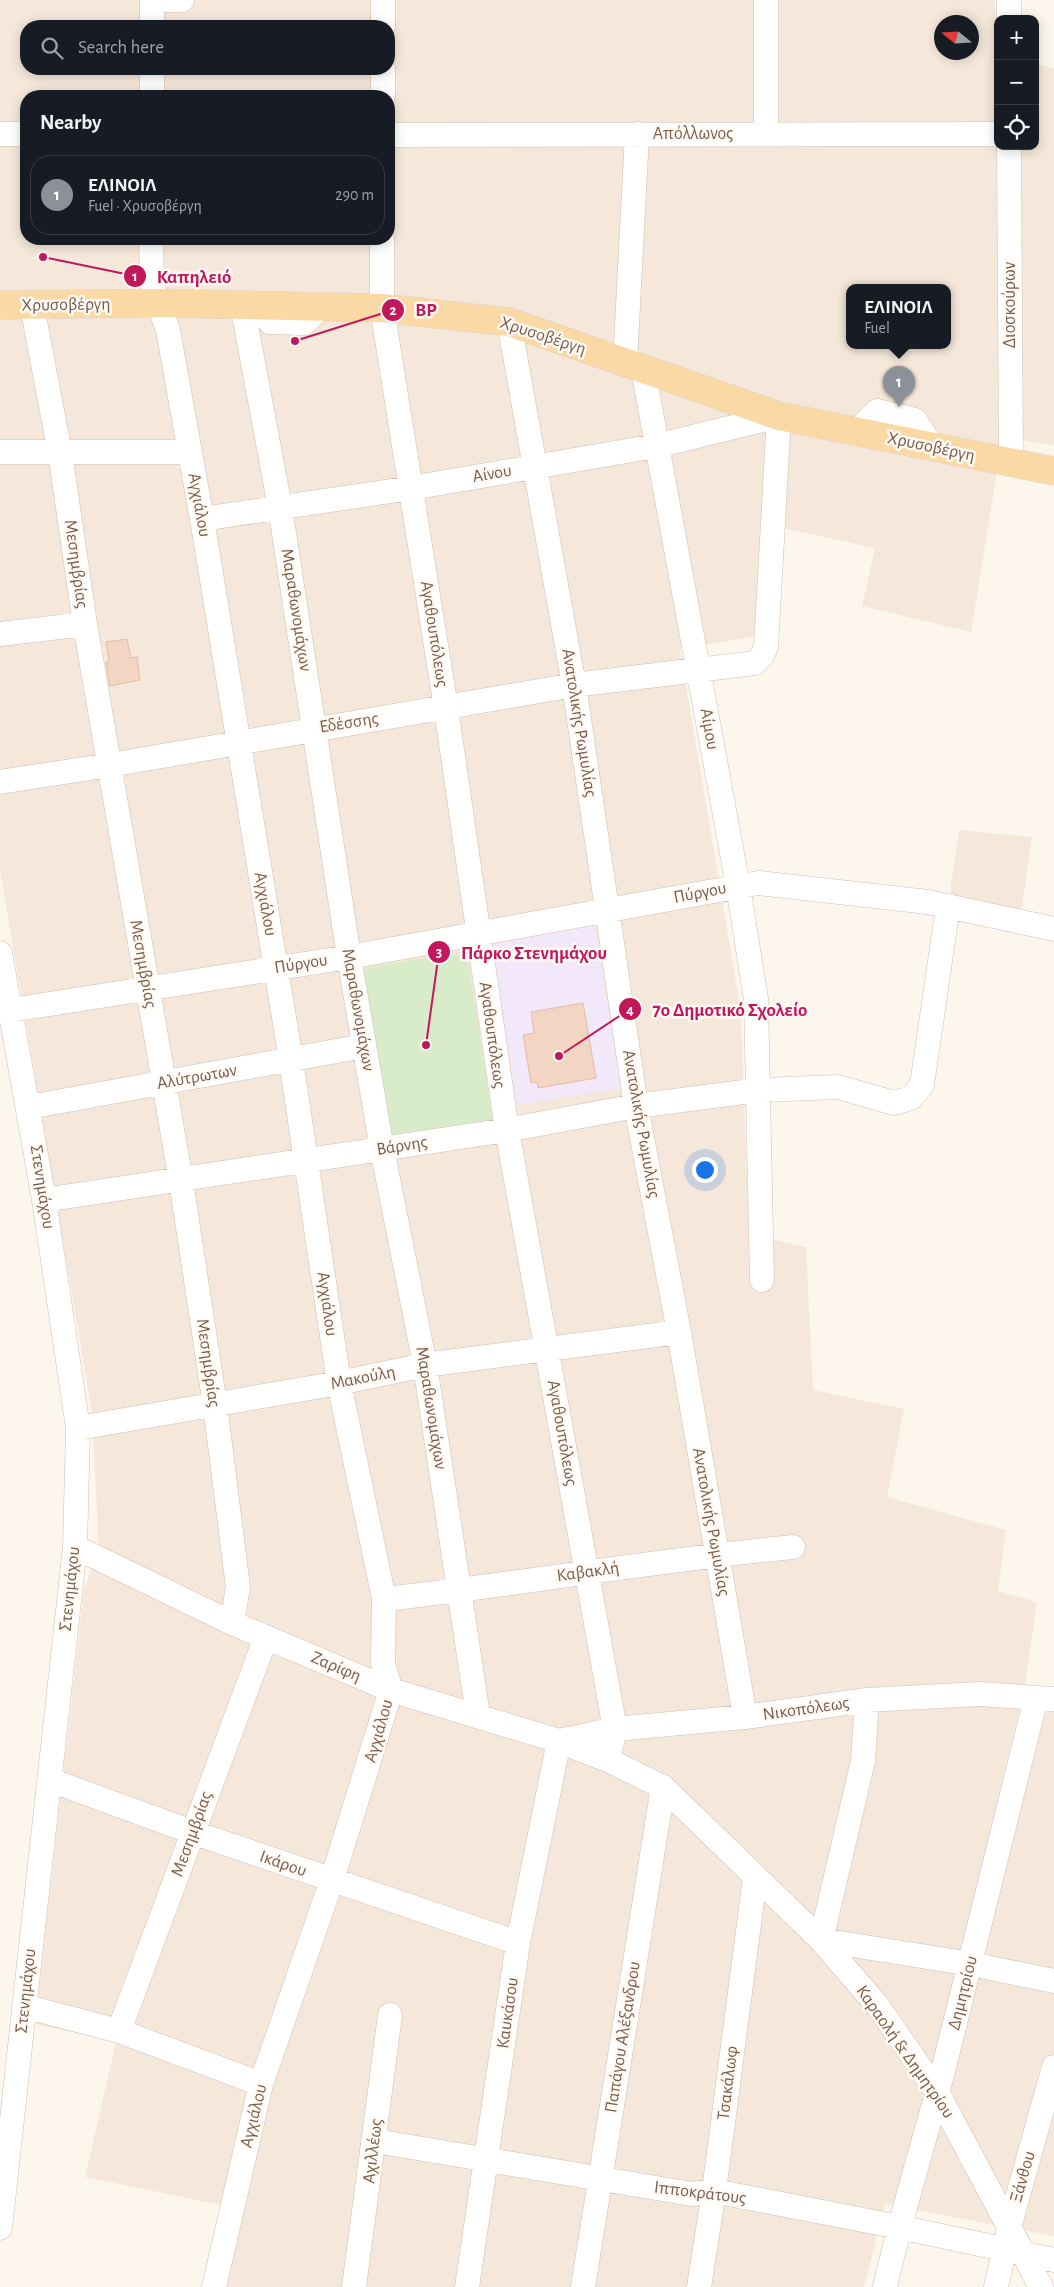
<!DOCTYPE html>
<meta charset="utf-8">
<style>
:root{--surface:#171b24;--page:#242831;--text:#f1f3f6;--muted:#9ea1a6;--line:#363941;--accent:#8c9099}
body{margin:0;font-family:"Alegreya Sans",sans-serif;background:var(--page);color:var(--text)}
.controls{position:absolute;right:15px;top:15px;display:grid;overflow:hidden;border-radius:10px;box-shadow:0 2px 12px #0003}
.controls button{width:45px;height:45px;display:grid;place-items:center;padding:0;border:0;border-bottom:1px solid var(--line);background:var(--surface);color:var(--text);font:25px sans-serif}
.compass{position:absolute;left:934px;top:15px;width:45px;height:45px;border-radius:50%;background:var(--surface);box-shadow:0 2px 12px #0003;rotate:288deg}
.you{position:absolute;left:704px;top:1169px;width:18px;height:18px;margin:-12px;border:4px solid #fff;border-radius:50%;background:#1a73e8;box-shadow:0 0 0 8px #1a73e833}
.badge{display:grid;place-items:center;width:32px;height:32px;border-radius:50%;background:var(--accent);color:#fff;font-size:16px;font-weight:700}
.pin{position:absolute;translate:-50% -41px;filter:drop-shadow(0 1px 2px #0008)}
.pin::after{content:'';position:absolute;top:26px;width:18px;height:15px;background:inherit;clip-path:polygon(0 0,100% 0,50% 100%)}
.popup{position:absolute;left:846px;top:284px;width:105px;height:65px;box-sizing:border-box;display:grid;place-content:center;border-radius:10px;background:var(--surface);filter:drop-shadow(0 1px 4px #0005);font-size:16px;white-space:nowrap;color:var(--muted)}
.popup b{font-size:19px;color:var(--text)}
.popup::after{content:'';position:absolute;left:50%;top:100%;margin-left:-10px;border:10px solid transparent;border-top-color:var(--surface)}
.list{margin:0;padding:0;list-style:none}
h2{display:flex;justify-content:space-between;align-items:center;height:65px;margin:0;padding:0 20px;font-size:21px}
h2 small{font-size:16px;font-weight:400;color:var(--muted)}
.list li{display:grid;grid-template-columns:32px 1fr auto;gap:15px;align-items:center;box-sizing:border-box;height:80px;margin:0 10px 10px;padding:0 10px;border:1px solid var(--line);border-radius:20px}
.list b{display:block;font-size:19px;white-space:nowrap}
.list p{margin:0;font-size:16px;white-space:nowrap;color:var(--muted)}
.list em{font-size:16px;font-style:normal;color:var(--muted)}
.icon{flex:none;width:28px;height:28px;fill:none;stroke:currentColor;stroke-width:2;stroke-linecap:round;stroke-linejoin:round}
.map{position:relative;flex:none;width:1054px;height:2287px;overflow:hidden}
.search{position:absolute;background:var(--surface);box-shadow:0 2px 12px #0003;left:20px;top:20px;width:375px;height:55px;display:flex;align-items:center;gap:12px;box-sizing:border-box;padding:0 18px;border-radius:20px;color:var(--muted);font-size:19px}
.panel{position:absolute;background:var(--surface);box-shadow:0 2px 12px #0003;left:20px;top:90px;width:375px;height:155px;border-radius:20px}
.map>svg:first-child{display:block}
.residential{fill:#f5e8da;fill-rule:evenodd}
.education{fill:#f3e8fa}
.green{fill:#d8ecc9}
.building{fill:#f3d5c3;stroke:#e6bba3}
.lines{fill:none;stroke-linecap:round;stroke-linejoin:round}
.minor-casing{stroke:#d1beb0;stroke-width:25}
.major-casing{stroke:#dad1cd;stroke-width:29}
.minor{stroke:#fff;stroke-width:24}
.major{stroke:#fbd9a5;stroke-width:28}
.labels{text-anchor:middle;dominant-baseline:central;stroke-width:5;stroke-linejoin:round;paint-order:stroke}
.street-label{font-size:18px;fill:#7a5c4d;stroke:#fffaf3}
.leader{fill:none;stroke:#c2185b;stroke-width:2}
.callout-dot{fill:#c2185b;stroke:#fffaf3;stroke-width:2}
.mark-label{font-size:15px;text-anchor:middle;font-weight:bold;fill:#fff}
.callout-label{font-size:19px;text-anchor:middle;font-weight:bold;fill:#c2185b;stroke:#fffaf3;stroke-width:5;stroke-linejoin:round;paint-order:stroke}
</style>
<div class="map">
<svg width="1054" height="2287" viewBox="0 0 1054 2287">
<rect width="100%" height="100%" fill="#fdf6ec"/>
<!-- residential -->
<path class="residential" d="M0,0H995L998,146H1035V64L1054,68V446L1003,436L971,632L862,606L875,548L760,523L763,635L680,649L741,1012L749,1234L806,1247L813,1390L904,1409L887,1497L1006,1530L998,1591L1037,1602L1023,1700L1054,1702V2236L885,2204L864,2287H218L236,2208L85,2177L116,2042L35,2024L84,1588L99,1553L92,1413L0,870ZM942,22H972V52H942ZM26,26H389V69H26ZM26,96H389V239H26ZM850,288H948V346H850Z
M959,830L1032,837L1020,921L948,906Z"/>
<!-- education -->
<path class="education" d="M594,920L621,1088L517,1105L491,936Z"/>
<!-- green -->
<path class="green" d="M467,952L493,1122L385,1138L359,968Z"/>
<!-- building -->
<path class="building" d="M127,639L131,658L137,657L140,680L110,686L106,662H109L106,642Z
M583,1003L596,1078L538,1088L537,1082L531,1083L523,1035L534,1033L531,1012Z"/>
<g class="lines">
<!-- minor casing -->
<g class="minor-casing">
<path id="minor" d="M168,0H182
M766,0V134
M1009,19V0
M152,26V0
M383,26V0
M152,96V69
M383,96V69
M0,134H26
M389,135L998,134
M1009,146L1011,464
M151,239L152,278L154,291L168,330L202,519L291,1060L339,1383L384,1599L383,1664L391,1690L332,1880L261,2084L214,2287
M382,239V308L446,708L507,1130L615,1729L608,1760
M242,304L280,507L349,957L382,1149L425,1365L478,1715
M255,304L270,322L304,323L322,306
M32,306L60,453L85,624L181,1181L215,1405L238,1587L232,1623
M509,322L574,685L636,1106L679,1332L745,1717
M625,363L637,134
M643,369L738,886L756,999L762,1280
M856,432L877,411L915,420L933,448
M0,452H189
M0,634L85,624
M0,782L110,765L574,685L755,663L762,656L766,647L779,416L656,446L411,488L202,519
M0,953L44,1200L78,1428L75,1547L0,2228
M11,1010L349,957L758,883L928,902L1054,929
M29,1107L364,1046
M44,1200L507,1130L636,1106L759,1090L838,1087L894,1103L911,1098L922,1085L948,906
M78,1428L339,1383L425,1365L679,1332
M75,1547L232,1623L391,1690L559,1741L608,1760L663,1787L821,1940L877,2005L937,2092L1041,2287
M384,1599C520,1584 656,1560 793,1547
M867,1700L863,1761L821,1940L971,1964L1054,1981
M50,1780L192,1832L518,1943
M24,2006L119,2031L261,2084
M119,2031L266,1637
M375,2141L692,2194L714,2191L899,2227L1054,2260
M354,2287L390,2015
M467,2287L518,1943L559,1741L615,1729L745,1717L867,1700L979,1694L1054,1699
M583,2287L663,1787
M699,2287L714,2191L755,1878
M885,2287C901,2215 923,2146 942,2075C974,1950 1005,1824 1036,1698
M996,2287L1010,2224L1054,2067"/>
</g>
<!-- major casing -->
<g class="major-casing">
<path id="major" d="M0,305L159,303L382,308L509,322L779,416L1054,471"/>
</g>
<!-- minor -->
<use href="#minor" class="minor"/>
<!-- major -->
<use href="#major" class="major"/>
</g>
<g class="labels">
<!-- street labels -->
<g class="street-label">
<text x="693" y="134">Απόλλωνος</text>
<text transform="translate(66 305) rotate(-1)">Χρυσοβέργη</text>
<text transform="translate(1010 305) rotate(-90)">Διοσκούρων</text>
<text transform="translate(543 336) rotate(18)">Χρυσοβέργη</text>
<text transform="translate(931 447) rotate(12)">Χρυσοβέργη</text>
<text transform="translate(492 474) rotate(-10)">Αίνου</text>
<text transform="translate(199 505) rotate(80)">Αγχιάλου</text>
<text transform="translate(76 564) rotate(82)">Μεσημβρίας</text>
<text transform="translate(296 610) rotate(81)">Μαραθωνομάχων</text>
<text transform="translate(434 634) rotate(81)">Αγαθουπόλεως</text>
<text transform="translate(349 723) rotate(-9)">Εδέσσης</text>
<text transform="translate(579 723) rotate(81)">Ανατολικής Ρωμυλίας</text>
<text transform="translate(709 729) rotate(80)">Αίμου</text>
<text transform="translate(700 893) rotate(-11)">Πύργου</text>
<text transform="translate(265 904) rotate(80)">Αγχιάλου</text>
<text transform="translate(143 964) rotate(80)">Μεσημβρίας</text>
<text transform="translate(301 964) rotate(-9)">Πύργου</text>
<text transform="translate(358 1010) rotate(80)">Μαραθωνομάχων</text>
<text transform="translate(492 1035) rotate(82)">Αγαθουπόλεως</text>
<text transform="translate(197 1077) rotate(-10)">Αλύτρωτων</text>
<text transform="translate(641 1124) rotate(80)">Ανατολικής Ρωμυλίας</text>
<text transform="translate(402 1146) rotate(-9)">Βάρνης</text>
<text transform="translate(42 1187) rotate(81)">Στενημάχου</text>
<text transform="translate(327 1304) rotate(82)">Αγχιάλου</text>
<text transform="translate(208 1363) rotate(82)">Μεσημβρίας</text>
<text transform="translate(363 1378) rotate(-11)">Μακούλη</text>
<text transform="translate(431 1408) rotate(81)">Μαραθωνομάχων</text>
<text transform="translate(562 1433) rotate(80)">Αγαθουπόλεως</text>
<text transform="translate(711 1522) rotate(80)">Ανατολικής Ρωμυλίας</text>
<text transform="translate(588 1572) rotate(-8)">Καβακλή</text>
<text transform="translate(70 1589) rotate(-84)">Στενημάχου</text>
<text transform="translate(336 1667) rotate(23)">Ζαρίφη</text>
<text transform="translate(806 1709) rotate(-8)">Νικοπόλεως</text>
<text transform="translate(379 1731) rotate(-74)">Αγχιάλου</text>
<text transform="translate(192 1834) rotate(-70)">Μεσημβρίας</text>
<text transform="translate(283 1864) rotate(19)">Ικάρου</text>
<text transform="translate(26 1991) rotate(-84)">Στενημάχου</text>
<text transform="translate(963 1993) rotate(-76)">Δημητρίου</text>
<text transform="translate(508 2013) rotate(-82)">Καυκάσου</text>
<text transform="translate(623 2037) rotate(-81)">Παπάγου Αλέξανδρου</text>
<text transform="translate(905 2052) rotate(55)">Καραολή &amp; Δημητρίου</text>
<text transform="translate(728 2083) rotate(-83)">Τσακάλωφ</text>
<text transform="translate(254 2116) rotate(-76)">Αγχιάλου</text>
<text transform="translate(373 2151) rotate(-83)">Αχιλλέως</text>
<text transform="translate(1023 2177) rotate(-74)">Ξάνθου</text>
<text transform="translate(700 2193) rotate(7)">Ιπποκράτους</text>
</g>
</g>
<!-- callouts -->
<path class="leader" d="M43 257L135 276M295 341L393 310M426 1045L439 952M559 1056L630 1009"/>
<g class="callout-dot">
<circle cx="43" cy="257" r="5"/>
<circle cx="295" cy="341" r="5"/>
<circle cx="426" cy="1045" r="5"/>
<circle cx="559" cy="1056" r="5"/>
<circle cx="135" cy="276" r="12"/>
<circle cx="393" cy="310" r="12"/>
<circle cx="439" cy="952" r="12"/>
<circle cx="630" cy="1009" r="12"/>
</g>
<g class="mark-label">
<text x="135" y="281">1</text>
<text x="393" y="315">2</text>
<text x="439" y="957">3</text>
<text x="630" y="1015">4</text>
</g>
<g class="callout-label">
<text x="194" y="283">Καπηλειό</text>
<text x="426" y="316">BP</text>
<text x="534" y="959">Πάρκο Στενημάχου</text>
<text x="730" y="1016">7ο Δημοτικό Σχολείο</text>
</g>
</svg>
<div class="controls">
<button>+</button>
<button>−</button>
<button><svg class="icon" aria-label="locate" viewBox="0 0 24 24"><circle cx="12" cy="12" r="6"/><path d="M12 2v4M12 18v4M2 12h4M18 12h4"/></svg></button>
</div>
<svg class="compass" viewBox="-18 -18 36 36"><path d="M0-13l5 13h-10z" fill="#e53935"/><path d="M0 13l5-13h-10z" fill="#9ea1a6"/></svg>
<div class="you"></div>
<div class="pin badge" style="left:899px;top:407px">1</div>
<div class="popup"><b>ΕΛΙΝΟΙΛ</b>Fuel</div>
<div class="search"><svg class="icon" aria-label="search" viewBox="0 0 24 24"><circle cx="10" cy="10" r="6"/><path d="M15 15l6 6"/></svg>Search here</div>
<section class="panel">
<h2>Nearby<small></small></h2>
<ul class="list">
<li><span class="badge">1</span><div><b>ΕΛΙΝΟΙΛ</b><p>Fuel · Χρυσοβέργη</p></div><em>290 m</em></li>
</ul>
</section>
</div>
